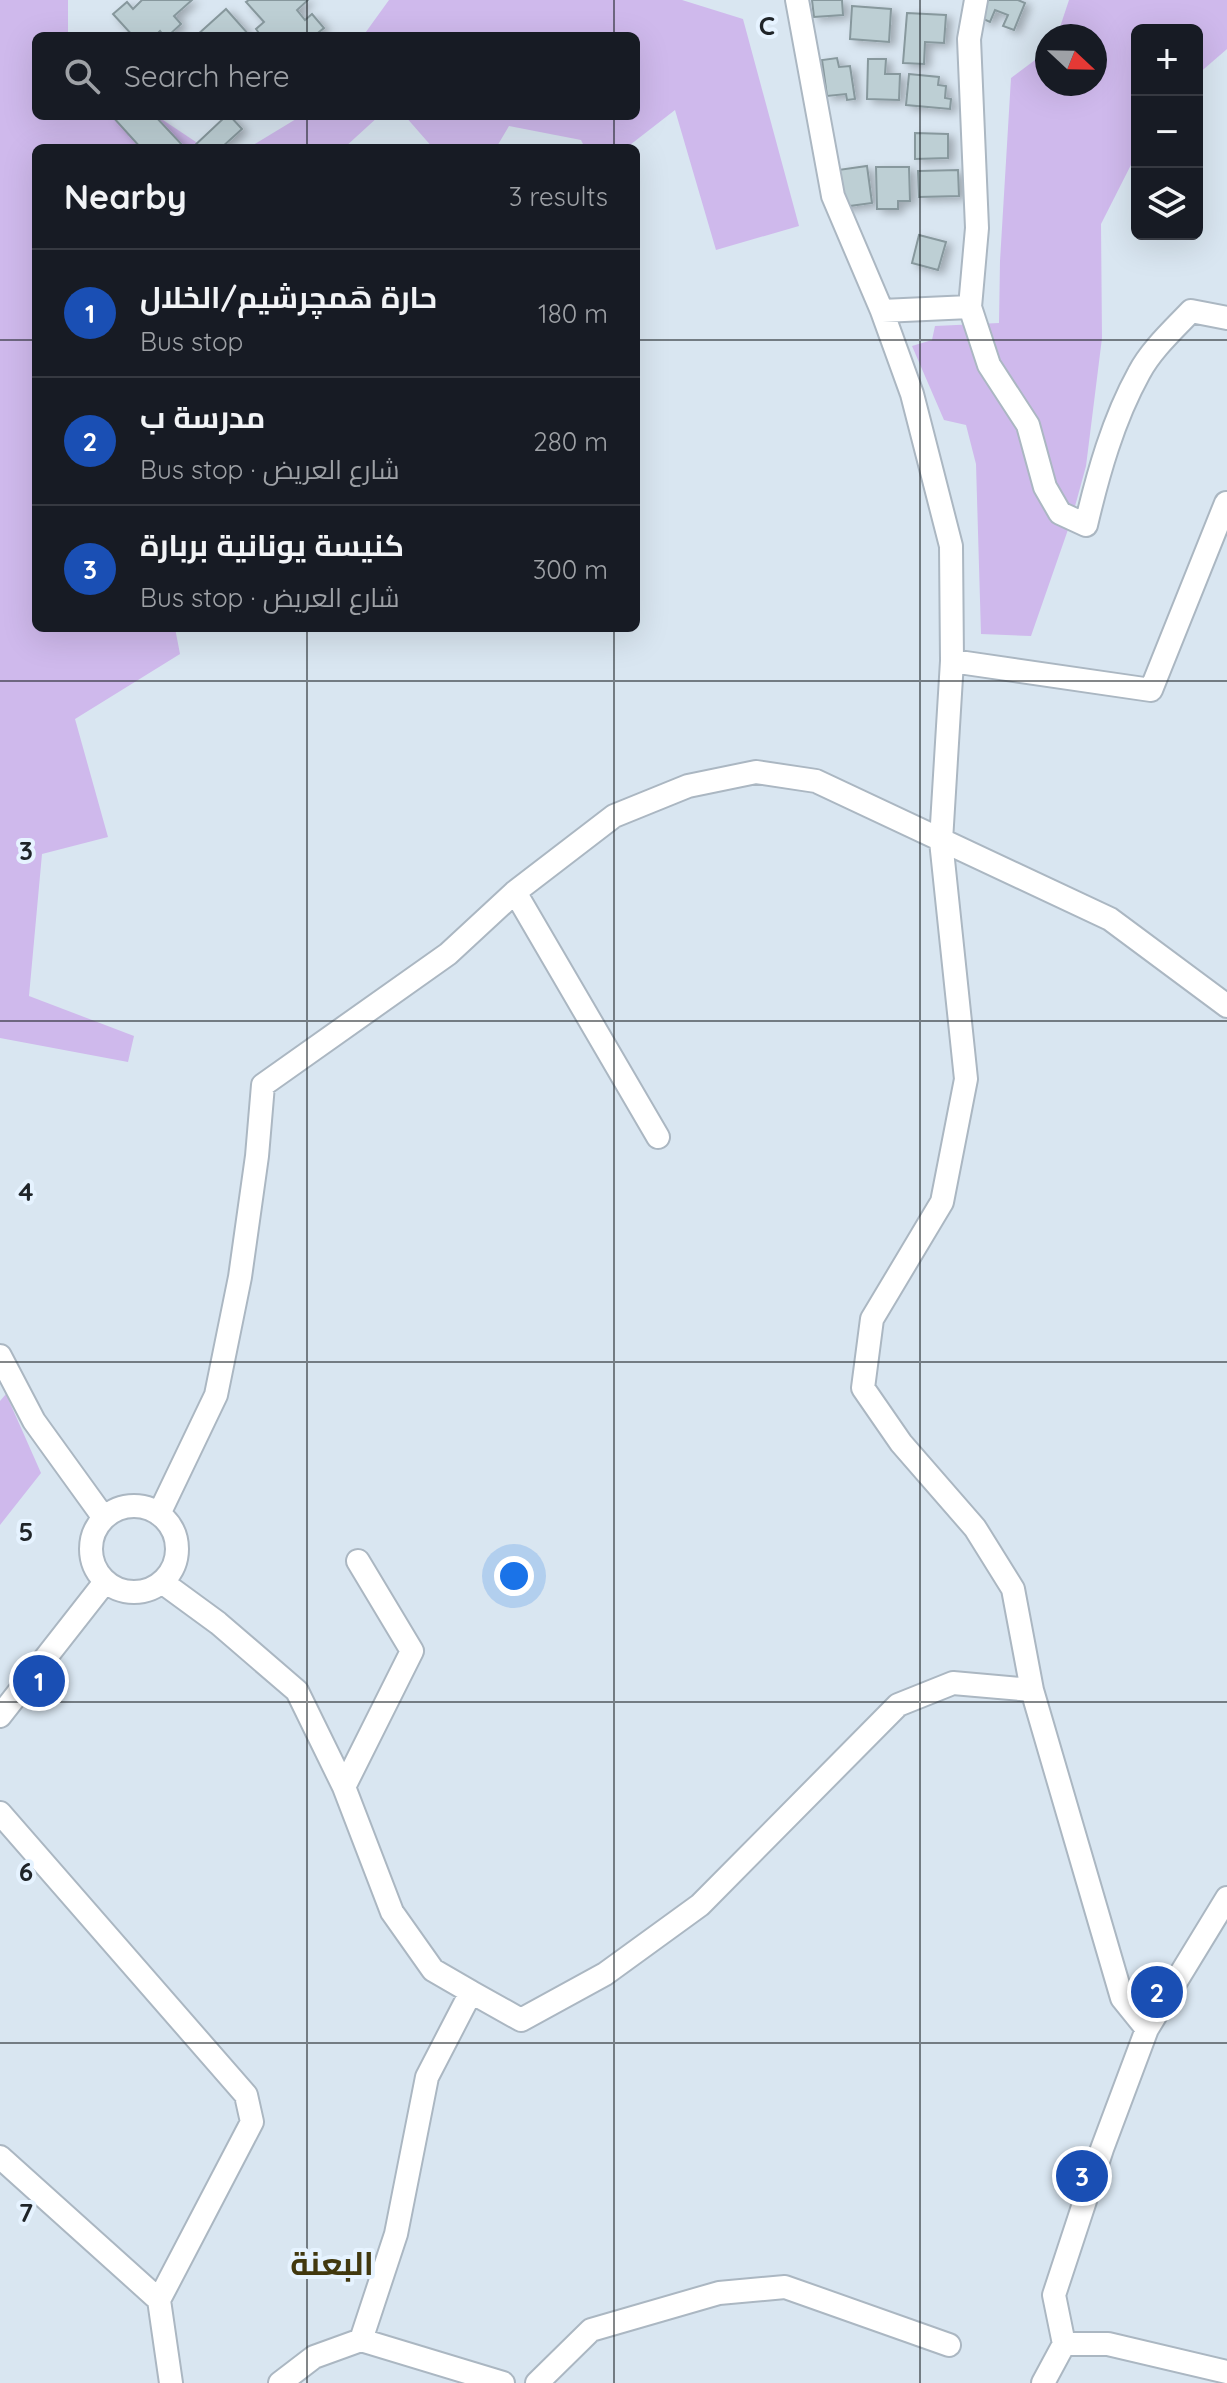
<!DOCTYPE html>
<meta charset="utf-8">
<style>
:root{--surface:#171b24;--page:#20242c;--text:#f1f3f6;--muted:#9ea1a6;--line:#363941;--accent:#8c9099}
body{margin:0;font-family:Quicksand,Cairo,sans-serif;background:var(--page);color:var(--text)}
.controls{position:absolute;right:24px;top:24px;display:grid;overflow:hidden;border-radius:12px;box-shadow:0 8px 32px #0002}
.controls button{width:72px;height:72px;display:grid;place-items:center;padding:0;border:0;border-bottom:2px solid var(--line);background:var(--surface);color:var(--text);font:40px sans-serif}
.compass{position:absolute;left:1035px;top:24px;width:72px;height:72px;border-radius:50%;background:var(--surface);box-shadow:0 8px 32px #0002;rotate:112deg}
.you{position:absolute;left:514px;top:1576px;width:28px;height:28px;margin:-20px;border:6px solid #fff;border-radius:50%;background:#1a73e8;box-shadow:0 0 0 12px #1a73e833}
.badge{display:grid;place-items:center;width:52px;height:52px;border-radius:50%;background:var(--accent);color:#fff;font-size:26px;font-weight:700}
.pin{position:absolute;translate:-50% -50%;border:4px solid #fff;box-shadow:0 2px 8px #0006}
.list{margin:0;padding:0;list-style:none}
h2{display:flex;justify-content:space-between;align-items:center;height:104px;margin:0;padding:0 32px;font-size:34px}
h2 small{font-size:26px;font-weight:400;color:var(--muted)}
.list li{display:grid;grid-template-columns:52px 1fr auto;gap:24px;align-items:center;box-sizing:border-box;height:128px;padding:0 32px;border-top:2px solid var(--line)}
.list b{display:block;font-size:30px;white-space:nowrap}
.list p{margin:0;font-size:26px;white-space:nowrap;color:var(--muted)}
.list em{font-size:26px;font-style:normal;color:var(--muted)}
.icon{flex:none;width:44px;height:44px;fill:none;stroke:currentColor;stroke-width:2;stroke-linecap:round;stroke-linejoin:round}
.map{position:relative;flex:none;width:1227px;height:2383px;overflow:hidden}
.search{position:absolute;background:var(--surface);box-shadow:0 8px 32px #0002;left:32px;top:32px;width:608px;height:88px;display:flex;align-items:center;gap:20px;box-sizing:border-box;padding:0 28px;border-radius:12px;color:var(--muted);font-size:30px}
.panel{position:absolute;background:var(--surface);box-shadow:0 8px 32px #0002;left:32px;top:144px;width:608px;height:488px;border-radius:12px}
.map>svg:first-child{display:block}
.green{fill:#cfb9ec}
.building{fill:#bdcfd4;stroke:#87989d;stroke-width:2;filter:url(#shadow)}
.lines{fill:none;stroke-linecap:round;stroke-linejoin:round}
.street-casing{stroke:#abb7c2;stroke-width:26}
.street{stroke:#fff;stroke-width:22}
.grid{fill:none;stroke:#1f2428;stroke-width:2;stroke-opacity:0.55}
.labels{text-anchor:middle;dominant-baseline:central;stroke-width:8;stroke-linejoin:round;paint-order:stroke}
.district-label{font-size:32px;font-weight:bold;fill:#41380e;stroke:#e6f3ff}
.grid-label{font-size:26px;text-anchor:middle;font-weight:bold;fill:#1f2428;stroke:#e6f3ff;stroke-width:8;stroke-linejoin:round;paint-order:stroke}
</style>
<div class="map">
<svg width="1227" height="2383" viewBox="0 0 1227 2383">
<defs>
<filter id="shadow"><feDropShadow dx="5.5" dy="3.5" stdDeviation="4" flood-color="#0004"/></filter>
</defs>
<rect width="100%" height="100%" fill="#d9e6f1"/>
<!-- green -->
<path class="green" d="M0,0H68V36H36V116H157L205,148H36V628H175L180,654L75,719L108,837L42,854L29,996L134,1036L128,1062L0,1038Z
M389,0H682L743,19L799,226L716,250L675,110L626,148H585L581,140L509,126L496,148H433L405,116H636V36H363Z
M1069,0H1227V49L1197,75V30H1137V153L1101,224L1102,338L1086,466L1071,521L1031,636L981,634L976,464L966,425L944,420L912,346L932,340L935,326L999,323L1000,261L1011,78L1047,51V84H1095V36H1057Z
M301,116H379L344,148H248Z
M6,1394L41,1473L0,1525V1401Z"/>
<!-- building -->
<path class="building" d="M142,0H192L174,16L181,24L168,36H164L160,31L155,36H133L113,14L127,2L133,9Z
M249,0H308L297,10L305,20L312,14L324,28L314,36H261L256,29L264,22L246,2Z
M812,0H842L843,15L814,17Z
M988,0H1018L1025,3L1014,30L1003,26L1008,15L995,10L990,22L981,18Z
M852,6L891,9L889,42L850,39Z
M226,9L250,36H196Z
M907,13L946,15L944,43L925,42L924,64L903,63Z
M837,58L839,67L850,66L855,99L847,100L846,94L827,96L822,60Z
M868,59H886L885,74H900L899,100L867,99Z
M909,74L939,77L938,85L946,86L945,98L951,99L950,109L906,105Z
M112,116H155L185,148H141Z
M226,116H230L242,129L221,148H192Z
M915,133L948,134V158L915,159Z
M867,166L872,203L842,207L838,170Z
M876,167H909L910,201H898V209H877Z
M958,170L959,196L919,197L918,171Z
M919,235L946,242L938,270L912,263Z"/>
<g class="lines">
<!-- street casing -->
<g class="street-casing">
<path id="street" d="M797,0L833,196L882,311L912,394L951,546L952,661L941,841L966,1079L942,1202L872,1319L863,1388L901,1443L975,1528L1013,1589L1032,1690L1122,1998L1147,2029
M970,307L989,365L1028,425L1045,487L1060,513L1086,525C1098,474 1113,420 1139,373C1151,350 1173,330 1191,311L1227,318
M882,311L970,307L977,228L969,39L976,0
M952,661L1151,690L1226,503
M515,892L658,1137
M0,1356L34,1421L104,1518
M91 1549a43 43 0 1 1 86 0a43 43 0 1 1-86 0Z
M159,1514L216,1395L240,1277L257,1156L263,1085L448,954L515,892L614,816L688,786L756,772L816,781L1110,919L1227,1006
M162,1582L218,1623L297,1691L344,1787L392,1912L433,1970L471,1992
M0,1716L105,1582
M344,1787L412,1651L358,1561
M0,1813L246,2095L252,2122L159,2300L171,2383
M0,2157L159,2300
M361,2340L396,2234L427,2077L471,1992L521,2020L605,1974L700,1905L898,1705L953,1683L1032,1690
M1064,2344H1108L1227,2372
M280,2383L314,2357L361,2340L503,2383
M537,2383L591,2330L719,2293L785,2287L949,2345
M1043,2383L1064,2344L1054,2295L1102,2149L1147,2029L1227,1898"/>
</g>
<!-- street -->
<use href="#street" class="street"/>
</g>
<!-- grid -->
<path class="grid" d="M307,0V36M614,0V36M920,0V2383M307,116V148M614,116V148M0,340H36M636,340H1227M307,628V2383M614,628V2383M0,681H1227M0,1021H1227M0,1362H1227M0,1702H1227M0,2043H1227"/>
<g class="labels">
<!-- district labels -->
<g class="district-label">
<text x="332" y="2263">البعنة</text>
</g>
</g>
<g class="grid-label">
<text x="767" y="35">C</text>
<text x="26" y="860">3</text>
<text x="26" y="1201">4</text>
<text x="26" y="1541">5</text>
<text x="26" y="1881">6</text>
<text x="26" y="2222">7</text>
</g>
</svg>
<div class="controls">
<button>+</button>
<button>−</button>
<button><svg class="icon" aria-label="layers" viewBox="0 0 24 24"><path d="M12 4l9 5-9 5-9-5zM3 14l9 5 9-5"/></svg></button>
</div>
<svg class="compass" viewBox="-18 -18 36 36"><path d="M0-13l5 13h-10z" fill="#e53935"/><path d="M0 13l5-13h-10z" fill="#9ea1a6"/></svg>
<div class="you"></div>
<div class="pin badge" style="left:39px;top:1681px;background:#1a4fb4">1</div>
<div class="pin badge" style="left:1157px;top:1992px;background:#1a4fb4">2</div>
<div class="pin badge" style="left:1082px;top:2176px;background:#1a4fb4">3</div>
<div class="search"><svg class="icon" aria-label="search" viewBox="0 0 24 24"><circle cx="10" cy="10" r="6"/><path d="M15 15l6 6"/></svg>Search here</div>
<section class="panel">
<h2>Nearby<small>3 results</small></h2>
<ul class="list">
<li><span class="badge" style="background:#1a4fb4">1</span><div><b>حارة هَمچرشيم/الخلال</b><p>Bus stop</p></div><em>180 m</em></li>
<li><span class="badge" style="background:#1a4fb4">2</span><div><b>مدرسة ب</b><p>Bus stop · شارع العريض</p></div><em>280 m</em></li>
<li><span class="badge" style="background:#1a4fb4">3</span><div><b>كنيسة يونانية بربارة</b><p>Bus stop · شارع العريض</p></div><em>300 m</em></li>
</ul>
</section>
</div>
